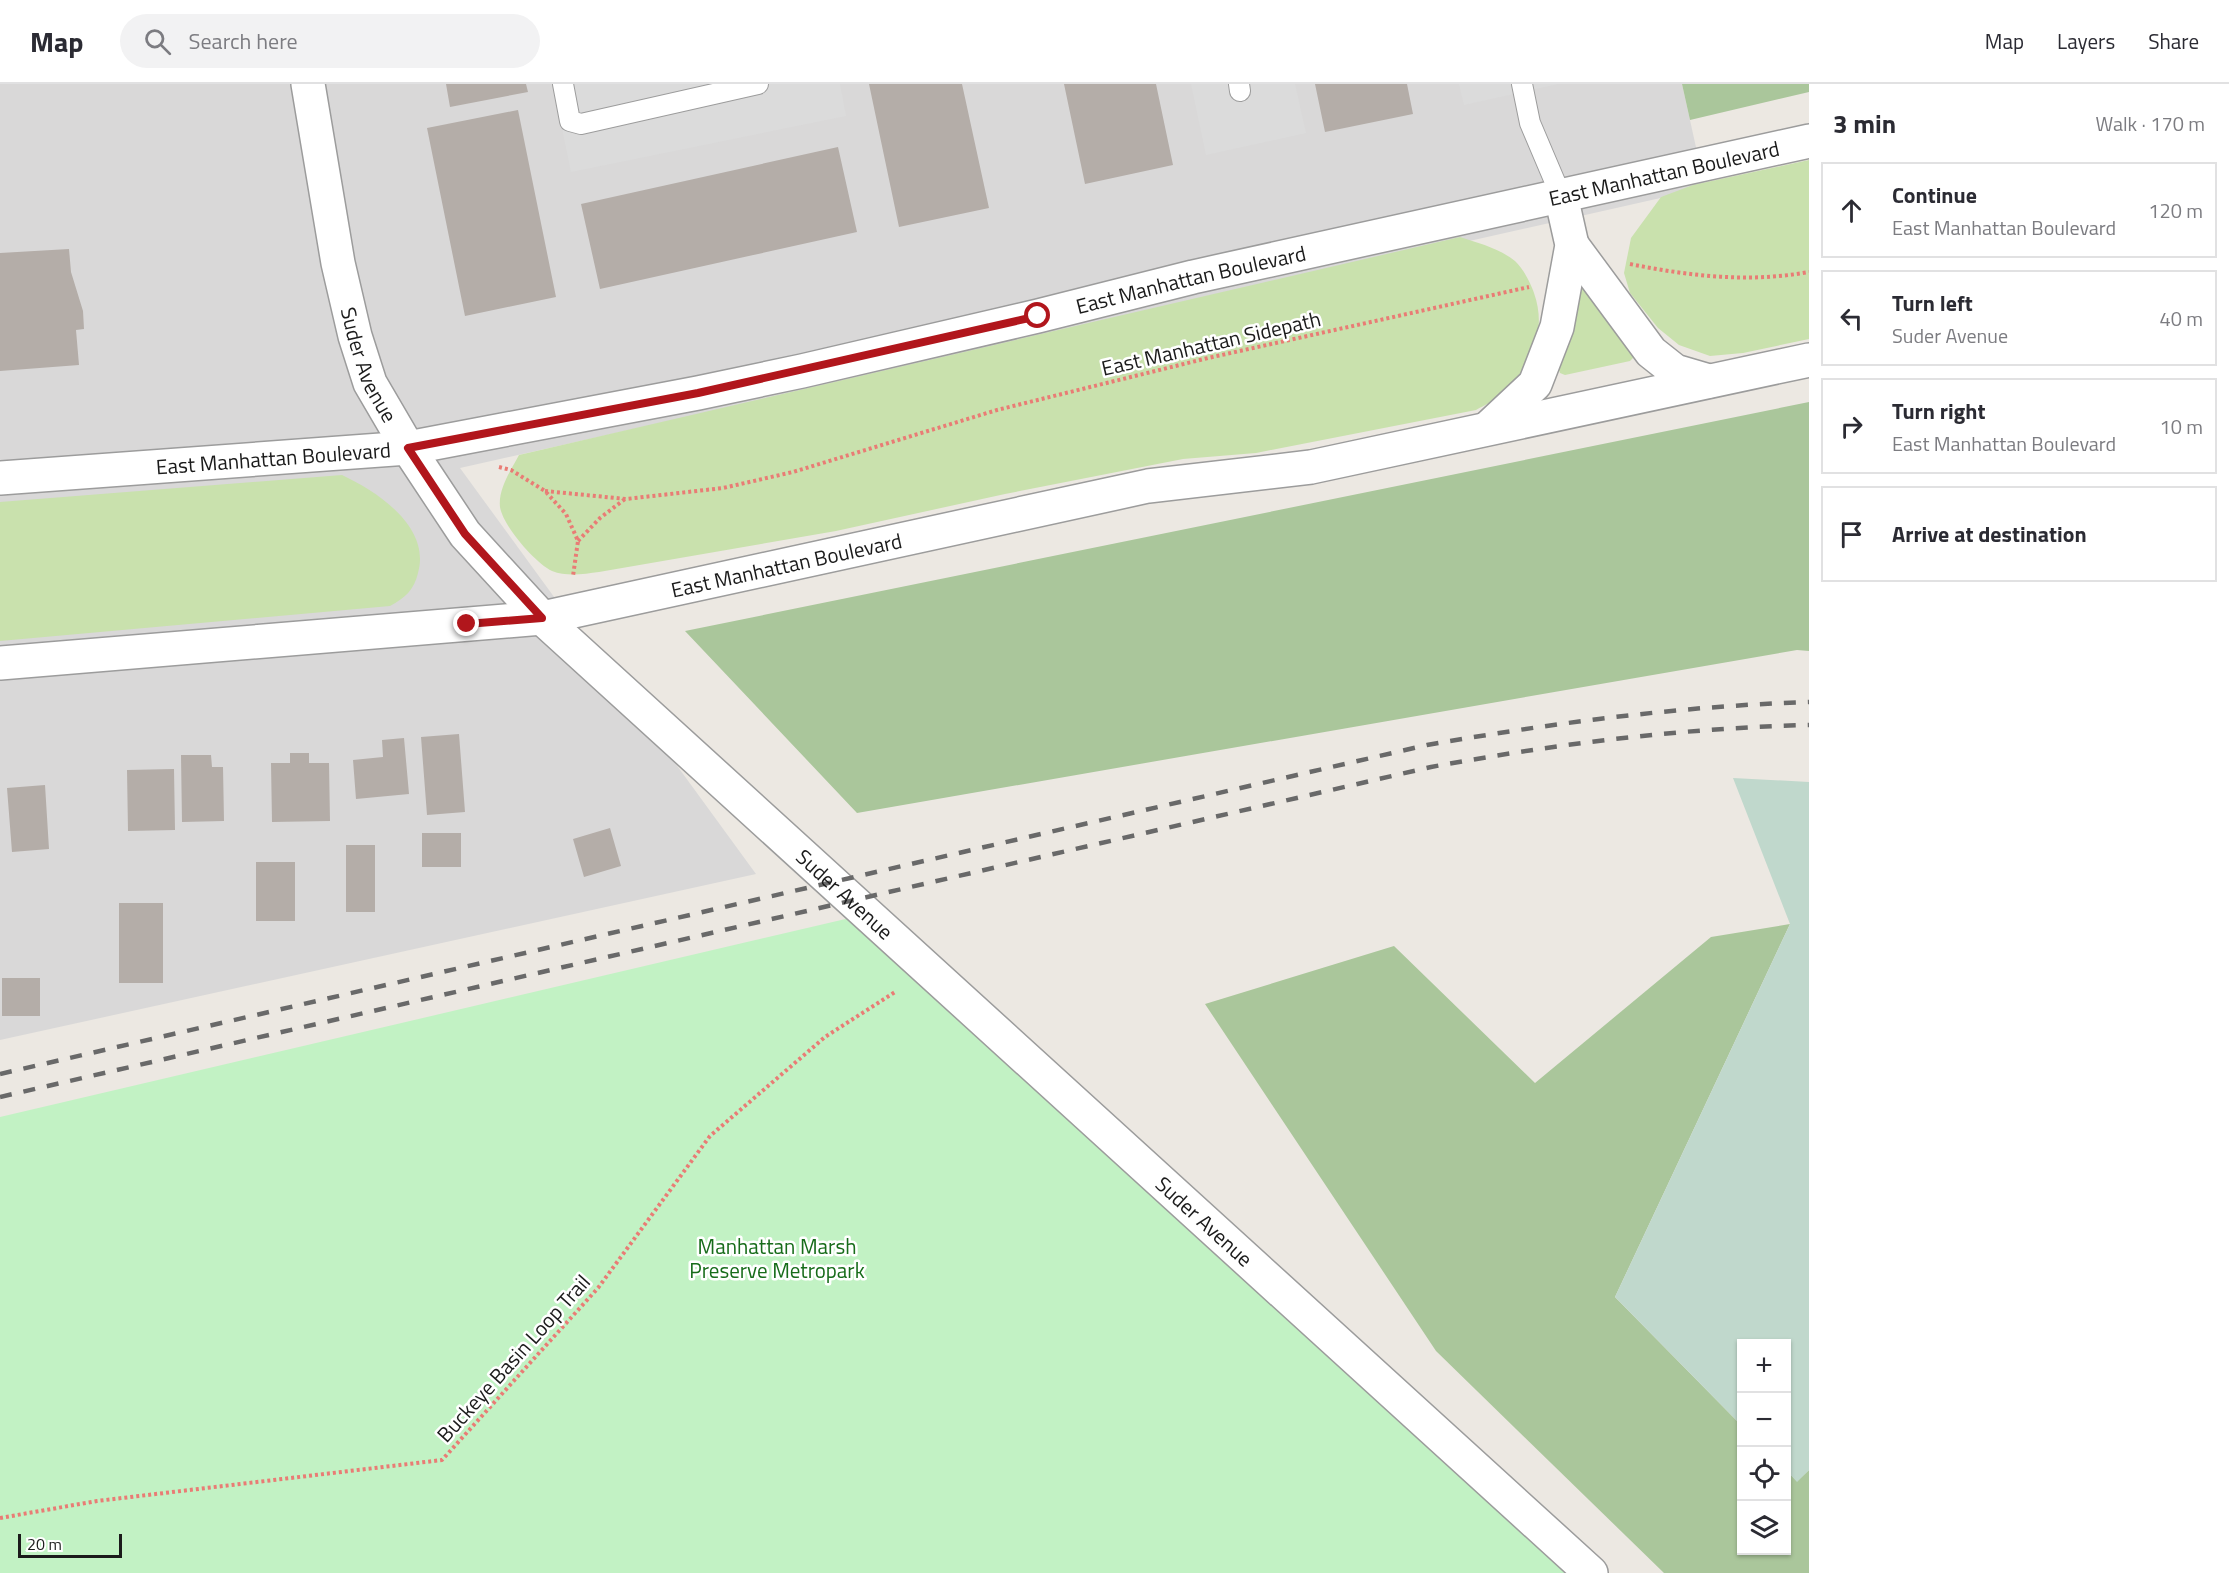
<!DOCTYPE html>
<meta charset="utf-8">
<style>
:root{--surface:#fff;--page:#f2f2f3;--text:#2b2b33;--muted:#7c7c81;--line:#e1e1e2}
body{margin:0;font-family:"Titillium Web",sans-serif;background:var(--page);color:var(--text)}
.controls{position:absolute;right:18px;bottom:18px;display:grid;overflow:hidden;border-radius:0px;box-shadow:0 2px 4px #0004}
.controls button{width:54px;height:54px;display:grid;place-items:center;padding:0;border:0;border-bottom:2px solid var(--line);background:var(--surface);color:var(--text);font:30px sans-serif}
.scale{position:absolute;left:18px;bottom:15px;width:104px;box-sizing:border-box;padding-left:6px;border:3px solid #1b1b1b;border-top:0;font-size:16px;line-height:21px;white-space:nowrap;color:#1b1b1b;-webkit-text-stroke:4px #fff;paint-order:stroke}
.stop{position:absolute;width:18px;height:18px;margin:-14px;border:4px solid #b1161c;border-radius:50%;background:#fff}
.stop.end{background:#b1161c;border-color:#fff;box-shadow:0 2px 6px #0008}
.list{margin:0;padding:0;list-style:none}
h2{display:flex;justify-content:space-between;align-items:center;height:78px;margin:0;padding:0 24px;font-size:26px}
h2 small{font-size:20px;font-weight:400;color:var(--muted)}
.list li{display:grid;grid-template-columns:39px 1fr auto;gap:18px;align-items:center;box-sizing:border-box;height:96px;margin:0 12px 12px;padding:0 12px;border:2px solid var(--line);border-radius:0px}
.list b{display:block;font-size:22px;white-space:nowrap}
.list p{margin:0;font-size:20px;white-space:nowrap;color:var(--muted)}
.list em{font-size:20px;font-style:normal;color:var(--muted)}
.icon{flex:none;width:33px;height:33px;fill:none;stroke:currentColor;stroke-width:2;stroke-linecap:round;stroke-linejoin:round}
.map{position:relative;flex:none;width:1809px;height:1489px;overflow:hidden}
header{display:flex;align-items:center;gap:36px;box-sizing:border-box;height:84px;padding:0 30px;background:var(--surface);border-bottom:2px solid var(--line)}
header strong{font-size:28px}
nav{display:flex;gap:33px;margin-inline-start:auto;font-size:21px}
.search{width:420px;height:54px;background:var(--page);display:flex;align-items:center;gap:15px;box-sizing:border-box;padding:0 21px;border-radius:33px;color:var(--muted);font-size:22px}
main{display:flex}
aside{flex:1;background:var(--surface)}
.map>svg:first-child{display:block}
.residential{fill:#d9d8d8}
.grass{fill:#c9e1ad}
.forest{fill:#aac69b}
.wetland{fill:#c0d8cc}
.park{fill:#c2f2c4}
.parking{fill:#dbdbdb}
.building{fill:#b4ada8}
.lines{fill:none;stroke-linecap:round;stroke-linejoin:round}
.service-casing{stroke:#9c9c9c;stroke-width:22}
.tertiary-casing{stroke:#9c9c9c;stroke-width:36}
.path{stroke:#e97c75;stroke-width:4;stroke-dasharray:3 3;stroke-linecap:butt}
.service{stroke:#fff;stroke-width:20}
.tertiary{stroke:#fff;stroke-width:33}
.rail{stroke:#696969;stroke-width:4.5;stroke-dasharray:12 12;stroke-linecap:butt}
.route{stroke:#b1161c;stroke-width:8}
.labels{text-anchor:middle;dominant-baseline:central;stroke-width:5;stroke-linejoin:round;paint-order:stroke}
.street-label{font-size:21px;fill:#1b1b1b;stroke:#fff}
.park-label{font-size:21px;fill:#176c1a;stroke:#fff}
</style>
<header>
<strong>Map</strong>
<div class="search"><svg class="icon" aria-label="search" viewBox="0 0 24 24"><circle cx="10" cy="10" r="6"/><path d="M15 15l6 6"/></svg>Search here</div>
<nav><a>Map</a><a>Layers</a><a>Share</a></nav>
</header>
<main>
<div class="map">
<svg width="1809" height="1489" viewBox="0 0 1809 1489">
<rect width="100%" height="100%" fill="#ece8e2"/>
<!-- residential -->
<path class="residential" d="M0,0H1682L1705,104L460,384L756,790L0,956Z"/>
<!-- grass -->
<path class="grass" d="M1809,76V255L1743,269L1710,272L1679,261L1658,244L1630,209L1624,189L1631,154L1661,113L1693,101Z
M1460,153C1479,159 1500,165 1515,177C1523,184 1531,200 1534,209C1547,245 1533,285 1504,309C1496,316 1485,321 1476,326L1256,369L1183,375L1005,410L836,447L599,488C584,490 567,493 552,487C535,479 503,442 500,423C498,405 511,386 519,371Z
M1585,200L1633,267L1634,273L1630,277L1565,291L1560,289L1558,283L1578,201Z
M342,391C378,408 431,443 418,489C414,506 405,514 390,522L0,557V418Z"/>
<!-- forest -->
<path class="forest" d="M1682,0H1809V8L1690,36Z
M1809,318V567L1797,566L857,729L685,547Z
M1790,840L1615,1213L1741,1341L1742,1466H1786L1787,1387L1797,1397L1809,1386V1489H1664L1436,1267L1205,920L1394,862L1535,999L1711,853Z"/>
<!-- wetland -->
<path class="wetland" d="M1733,694L1809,698V1386L1797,1398L1787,1387L1786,1260H1742L1741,1341L1615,1213L1790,840Z"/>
<!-- park -->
<path class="park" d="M867,830L1590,1489H0V1033Z"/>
<!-- parking -->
<path class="parking" d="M553,0H840L846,32L571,88Z
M1191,0H1295L1306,49L1206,71Z
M1459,0H1558L1464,21Z"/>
<!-- building -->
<path class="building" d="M446,0H526L528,8L450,23Z
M869,0H962L989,124L899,143Z
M1064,0H1156L1173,81L1085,100Z
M1315,0H1407L1413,30L1325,48Z
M518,26L556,213L465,232L427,44Z
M838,63L857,148L600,205L581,120Z
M69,165L71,188L83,227L84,245L76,246L79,281L0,287V169Z
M459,650L465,728L427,731L421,653Z
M404,654L409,710L356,715L353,676L383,673L382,656Z
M290,669H309V679H329L330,737L272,738L271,679H290Z
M181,671H211L212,683H223L224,737L182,738Z
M174,685L175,746L128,747L127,686Z
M45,701L49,765L12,768L7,704Z
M610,744L621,782L584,793L573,755Z
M422,749H461V783H422Z
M346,761H375V828H346Z
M256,778H295V837H256Z
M119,819H163V899H119Z
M2,894H40V932H2Z"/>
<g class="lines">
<!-- service casing -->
<g class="service-casing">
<path id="service" d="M563,0L570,37L581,40L758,0
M1239,0L1240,7
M1522,0L1530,39L1561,112"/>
</g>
<!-- tertiary casing -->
<g class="tertiary-casing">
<g id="tertiary">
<path id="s1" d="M308,0L338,179L355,252L370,299L408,364L465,450L542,534L1591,1489"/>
<path d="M1572,161L1651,268L1675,287L1709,297"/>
<path d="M1488,344L1535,300L1557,243L1572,161L1561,112"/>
<path id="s2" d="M0,394L408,364L698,309L802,287L1038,232L1193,193L1809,57"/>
<path id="s3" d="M0,579L542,534L1148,402L1311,383L1809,276"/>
</g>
</g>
<!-- path -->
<path class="path" d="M1630,180C1690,192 1748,199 1809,188
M499,383L511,386L545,407L566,430L578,457L573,492
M545,407L626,415L723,404L793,388L997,326L1208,274L1529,203
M578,457L600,434L625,415
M0,1434L97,1417L442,1376L598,1204L710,1052L825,953L895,908"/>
<!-- service -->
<use href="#service" class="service"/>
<!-- tertiary -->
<use href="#tertiary" class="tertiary"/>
<!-- rail -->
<path class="rail" d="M0,990L1427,661C1553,639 1681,622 1809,618
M0,1013L1431,683C1556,660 1682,644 1809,641"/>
</g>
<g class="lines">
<!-- route -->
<path class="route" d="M467,540L542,534L465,450L408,364L698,309L1038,232"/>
</g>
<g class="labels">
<!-- street labels -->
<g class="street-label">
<text stroke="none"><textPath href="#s2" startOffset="1695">East Manhattan Boulevard</textPath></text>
<text stroke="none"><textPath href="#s2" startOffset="1210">East Manhattan Boulevard</textPath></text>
<text transform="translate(1211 259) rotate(-13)">East Manhattan Sidepath</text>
<text stroke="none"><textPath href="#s1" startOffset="288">Suder Avenue</textPath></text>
<text stroke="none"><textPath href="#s2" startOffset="274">East Manhattan Boulevard</textPath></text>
<text stroke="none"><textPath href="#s3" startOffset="794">East Manhattan Boulevard</textPath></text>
<text stroke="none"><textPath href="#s1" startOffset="1008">Suder Avenue</textPath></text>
<text stroke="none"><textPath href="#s1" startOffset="1494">Suder Avenue</textPath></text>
<text transform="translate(513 1274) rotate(-48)">Buckeye Basin Loop Trail</text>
</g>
<!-- park labels -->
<g class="park-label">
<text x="777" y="1162">Manhattan Marsh<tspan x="777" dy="24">Preserve Metropark</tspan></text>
</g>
</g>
</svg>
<div class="controls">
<button>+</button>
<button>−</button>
<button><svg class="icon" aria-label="locate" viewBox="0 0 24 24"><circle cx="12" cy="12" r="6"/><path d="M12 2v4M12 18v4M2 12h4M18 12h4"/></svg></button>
<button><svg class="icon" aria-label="layers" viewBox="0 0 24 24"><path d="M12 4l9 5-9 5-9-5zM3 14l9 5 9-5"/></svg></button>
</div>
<div class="scale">20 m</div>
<div class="stop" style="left:1038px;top:232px"></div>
<div class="stop end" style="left:467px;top:540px"></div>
</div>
<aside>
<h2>3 min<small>Walk · 170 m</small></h2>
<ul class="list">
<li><svg class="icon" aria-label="ahead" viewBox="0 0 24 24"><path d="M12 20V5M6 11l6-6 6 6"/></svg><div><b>Continue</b><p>East Manhattan Boulevard</p></div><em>120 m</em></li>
<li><svg class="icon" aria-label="left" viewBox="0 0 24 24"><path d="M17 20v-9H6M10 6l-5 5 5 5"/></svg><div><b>Turn left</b><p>Suder Avenue</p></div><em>40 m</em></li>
<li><svg class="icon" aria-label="right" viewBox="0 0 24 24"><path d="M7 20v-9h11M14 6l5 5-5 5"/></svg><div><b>Turn right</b><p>East Manhattan Boulevard</p></div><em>10 m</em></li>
<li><svg class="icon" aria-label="arrive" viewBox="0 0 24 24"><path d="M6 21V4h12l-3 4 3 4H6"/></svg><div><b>Arrive at destination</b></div></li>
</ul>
</aside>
</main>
